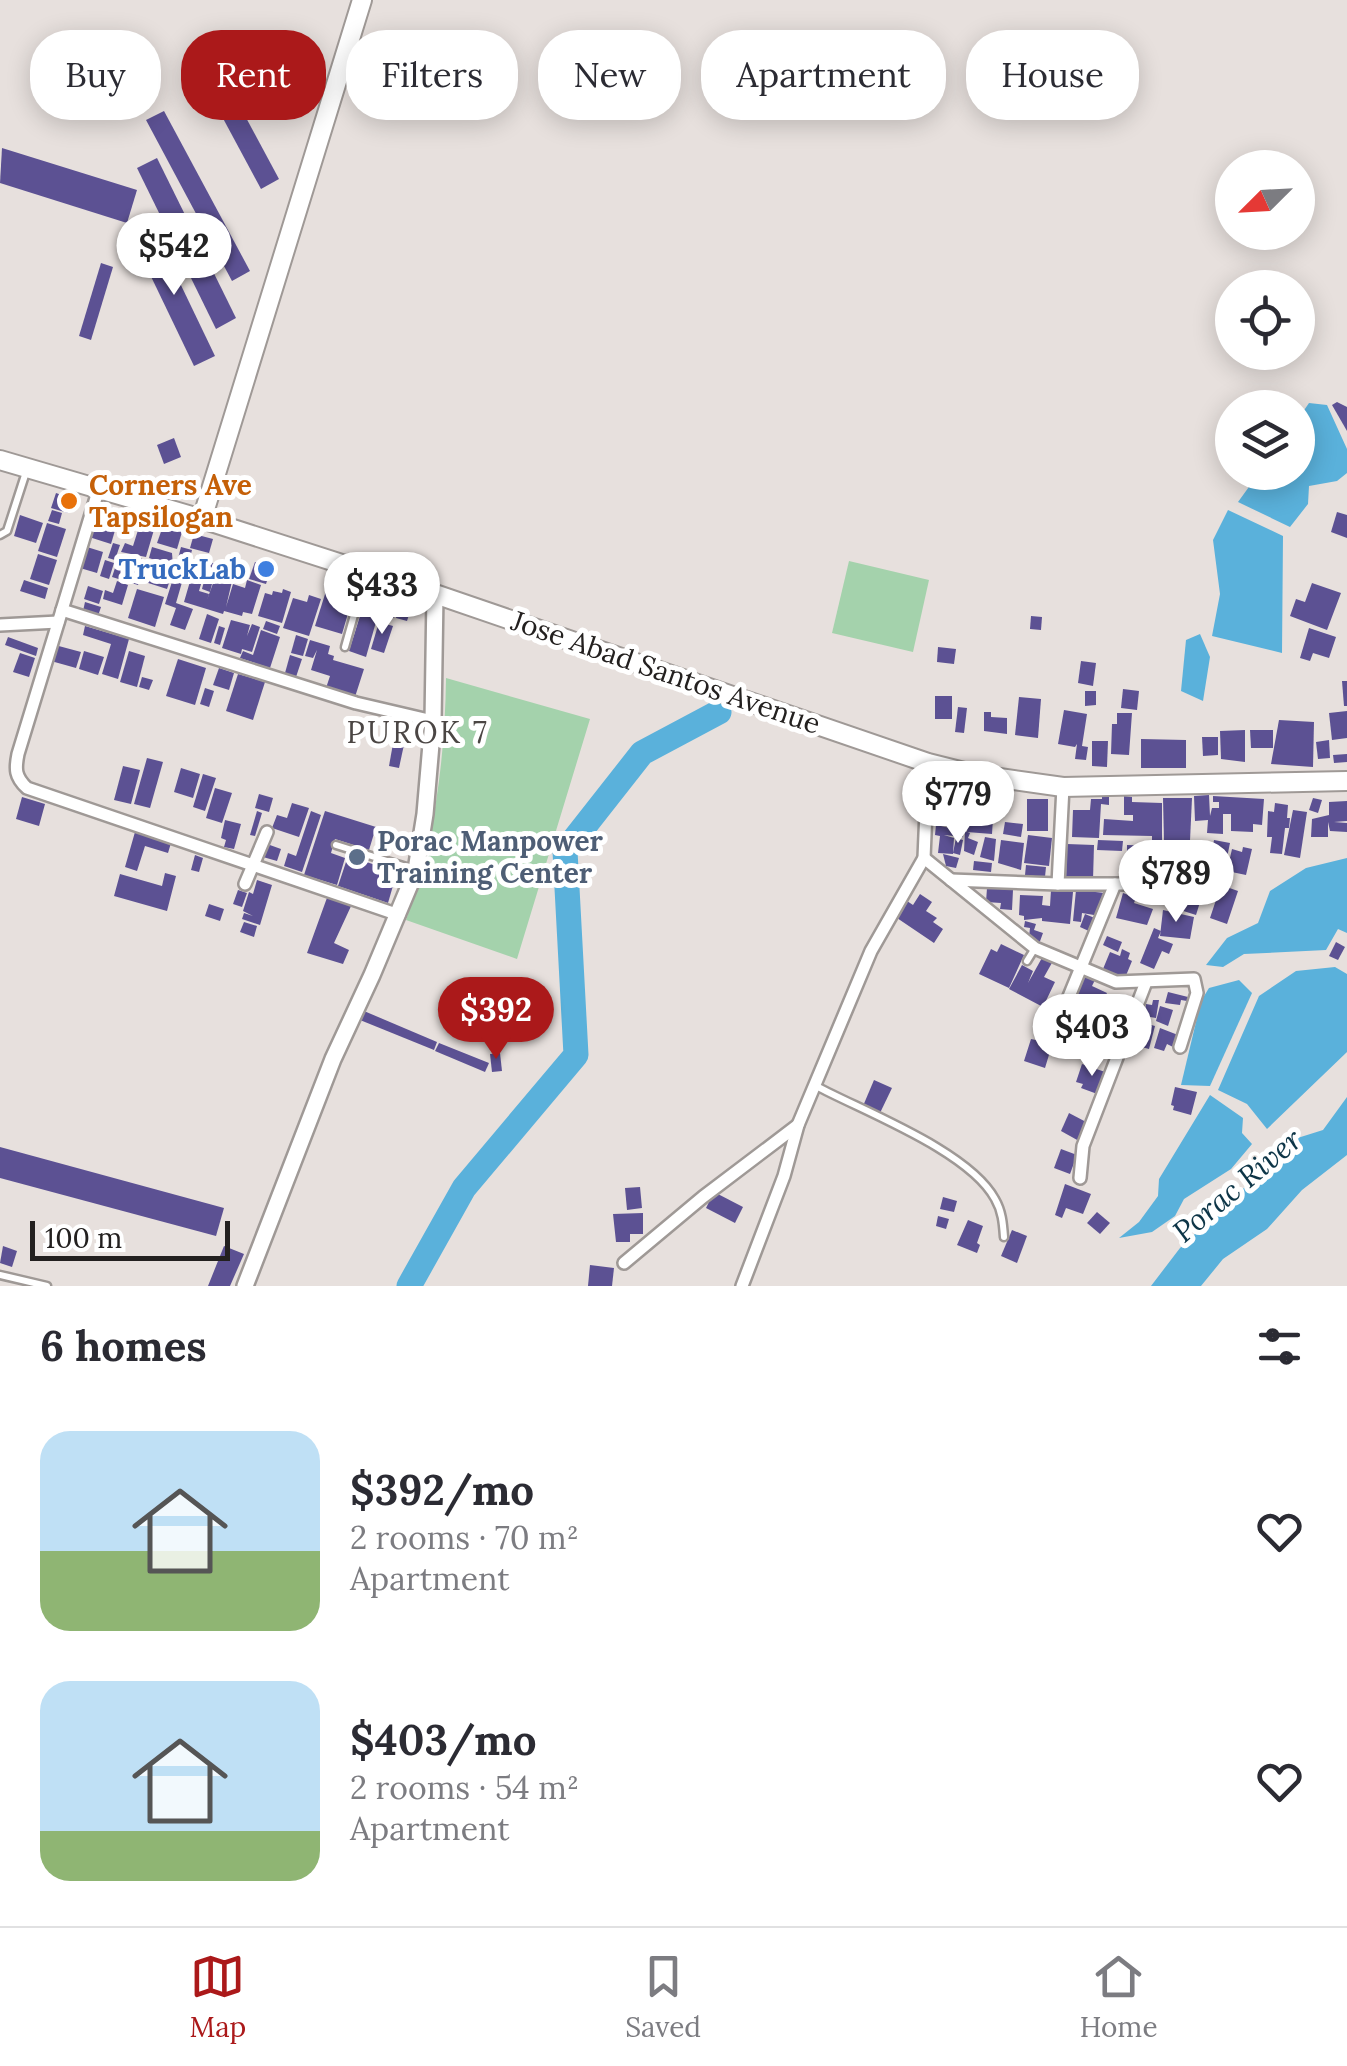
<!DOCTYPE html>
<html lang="en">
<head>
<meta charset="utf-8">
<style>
	body { margin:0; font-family:Lora,serif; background:#f7f7f7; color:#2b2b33; height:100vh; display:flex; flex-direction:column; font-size:38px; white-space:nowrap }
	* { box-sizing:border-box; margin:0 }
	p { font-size:32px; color:#7c7c81 }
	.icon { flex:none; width:55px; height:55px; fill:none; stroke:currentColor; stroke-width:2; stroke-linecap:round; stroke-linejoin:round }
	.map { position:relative; height:1286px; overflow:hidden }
	.sheet { display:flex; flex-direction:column; background:#fff; flex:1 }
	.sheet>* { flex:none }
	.hud { position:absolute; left:30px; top:30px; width:1288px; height:90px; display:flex; gap:20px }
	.needle { width:65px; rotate:246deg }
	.controls { position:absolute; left:1215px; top:150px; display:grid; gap:20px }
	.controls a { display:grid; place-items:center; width:100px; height:100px; border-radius:50%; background:#fff; box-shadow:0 5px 25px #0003; font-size:50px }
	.scale { position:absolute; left:30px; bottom:25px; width:200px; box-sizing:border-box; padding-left:10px; border:5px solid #23201f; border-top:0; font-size:28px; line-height:35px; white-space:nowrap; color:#23201f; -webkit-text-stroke:8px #fff; paint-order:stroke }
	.price { position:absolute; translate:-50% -85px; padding:0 22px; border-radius:35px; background:#fff; color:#222; font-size:32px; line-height:65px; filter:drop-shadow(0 2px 5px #0008) }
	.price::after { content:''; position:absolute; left:50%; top:60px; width:30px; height:22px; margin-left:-15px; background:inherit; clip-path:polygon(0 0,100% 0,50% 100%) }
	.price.selected { background:#ab191a; color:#fff }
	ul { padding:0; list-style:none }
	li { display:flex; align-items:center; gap:30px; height:250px; padding:0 40px }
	li span { display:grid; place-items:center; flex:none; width:280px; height:200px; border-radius:30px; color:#555 }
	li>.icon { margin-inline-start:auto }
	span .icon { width:120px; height:120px; fill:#fffc; stroke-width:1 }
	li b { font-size:42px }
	h2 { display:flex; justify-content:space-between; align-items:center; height:120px; padding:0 40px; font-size:42px }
	.pill { padding:0 35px; border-radius:40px; background:#fff; box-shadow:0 5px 25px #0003; font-size:35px; line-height:90px }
	.pill.selected { background:#ab191a; color:#fff }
	.dock { display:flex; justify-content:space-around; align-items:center; height:140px; border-top:2px solid #e1e1e2; background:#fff; font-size:28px; color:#7c7c81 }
	.dock a { display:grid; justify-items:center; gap:5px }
	.dock .selected { color:#ab191a }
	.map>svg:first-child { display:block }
</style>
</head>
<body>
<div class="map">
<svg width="1347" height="1286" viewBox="0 0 1347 1286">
	<rect width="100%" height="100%" fill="#e7e0dd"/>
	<g fill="#a4d2ac">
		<polygon points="849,561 929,580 913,652 832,633"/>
		<path d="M446 678 590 719 517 959 406 920C434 842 445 761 446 678Z"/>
	</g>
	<g fill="#5ab1db">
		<polygon points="1309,403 1327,405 1347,449 1347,473 1337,481 1309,486 1308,504 1290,527 1238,502 1259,473 1298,472 1298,419"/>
		<polygon points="1228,510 1283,536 1282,653 1212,636 1220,594 1213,540"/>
		<polygon points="1200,634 1210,657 1203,701 1181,691 1186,640"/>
		<polygon points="1347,858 1347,933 1338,929 1326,950 1244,954 1223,967 1206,965 1227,938 1258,923 1270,891 1306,868"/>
		<polygon points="1335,967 1347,974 1347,1052 1267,1129 1247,1104 1218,1090 1259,996 1296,971"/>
		<polygon points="1239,980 1252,993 1210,1086 1181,1085 1201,1001 1209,988"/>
		<polygon points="1210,1095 1243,1118 1242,1133 1252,1144 1231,1169 1184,1199 1175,1216 1152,1232 1119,1238 1139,1222 1158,1196 1159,1179"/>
		<polygon points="1347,1097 1347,1155 1302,1190 1267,1229 1223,1259 1201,1286 1151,1286 1180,1248 1263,1170 1288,1141 1323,1130"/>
	</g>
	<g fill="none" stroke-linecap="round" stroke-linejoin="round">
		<polyline stroke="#5ab1db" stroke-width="25" points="409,1286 464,1188 576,1055 565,851 642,753 719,712"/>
	</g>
	<g fill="#5c5193">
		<polygon points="222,73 279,179 261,189 204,83"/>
		<polygon points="164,111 250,271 232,281 146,120"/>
		<polygon points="2,148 137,190 127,223 0,183"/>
		<polygon points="157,158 236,318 216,329 137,168"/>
		<polygon points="154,229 215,356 194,366 133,239"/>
		<polygon points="101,263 113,267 91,340 79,336"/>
		<polygon points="1337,402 1347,407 1347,431 1332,405"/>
		<polygon points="174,438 181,457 164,464 157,445"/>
		<polygon points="56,493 73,499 68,513 51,508"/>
		<polygon points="99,503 121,510 111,544 89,537"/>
		<polygon points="52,510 62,513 59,524 48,521"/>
		<polygon points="126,510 141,515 136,530 121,525"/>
		<polygon points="144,511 158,516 146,557 121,552 125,543 133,546"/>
		<polygon points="1337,512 1347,515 1347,538 1331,532"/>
		<polygon points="20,515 43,523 36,543 14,536"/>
		<polygon points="47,523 66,529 57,557 38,551"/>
		<polygon points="163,526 182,532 177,549 157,543"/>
		<polygon points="194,534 213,539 209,553 190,548"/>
		<polygon points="113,543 120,545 115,560 108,558"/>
		<polygon points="87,547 103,552 97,573 80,568"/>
		<polygon points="152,547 172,553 173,566 149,558"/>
		<polygon points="181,547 192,550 187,569 176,566"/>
		<polygon points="38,554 57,560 49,585 30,579"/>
		<polygon points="198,554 209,557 199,591 209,594 207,600 217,572 233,577 226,607 233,584 245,588 247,580 261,585 252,614 243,612 242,616 224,611 223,614 184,602"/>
		<polygon points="132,556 146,560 143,567 130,562"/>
		<polygon points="105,560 114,563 109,579 100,576"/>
		<polygon points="149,560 174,568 167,589 142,581"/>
		<polygon points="221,561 235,565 232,575 219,571"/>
		<polygon points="117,562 143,570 138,585 112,577"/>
		<polygon points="209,562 217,564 210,592 202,589"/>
		<polygon points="255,562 271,568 266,584 249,579"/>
		<polygon points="176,569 185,572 176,603 193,609 185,630 170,625 176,608 165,604"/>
		<polygon points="24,580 48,588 45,599 20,591"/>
		<polygon points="117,581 128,585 122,605 103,599 105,590 113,593"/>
		<polygon points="1312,583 1341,593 1327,630 1290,616 1296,599 1305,602"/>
		<polygon points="88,586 103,591 99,604 84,599"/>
		<polygon points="137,589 164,597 155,627 128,618"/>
		<polygon points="283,589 291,592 282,623 258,616 265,593 272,595 273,591 282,593"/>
		<polygon points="326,591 352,600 342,634 315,626"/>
		<polygon points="309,595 321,599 309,636 283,628 293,598 307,602"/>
		<polygon points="391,595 413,602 407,621 396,618 399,606 389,603"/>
		<polygon points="366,597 382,601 366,657 349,651"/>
		<polygon points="85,602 101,607 98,616 83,611"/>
		<polygon points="387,604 397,607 394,618 384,615"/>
		<polygon points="207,614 219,619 211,643 199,639"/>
		<polygon points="1031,616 1042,617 1041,630 1030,629"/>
		<polygon points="231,620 250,625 247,636 252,624 260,627 252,652 242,649 241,654 222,648"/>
		<polygon points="266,621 280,626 277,634 263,629"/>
		<polygon points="379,622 393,626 384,653 371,649"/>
		<polygon points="85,626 129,639 118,679 102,674 111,644 83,635"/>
		<polygon points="219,626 225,628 220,645 214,643"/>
		<polygon points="1309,628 1336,637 1329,658 1313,653 1310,661 1300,658"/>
		<polygon points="261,630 280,637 270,668 240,658 243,651 253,655"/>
		<polygon points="296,635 308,639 303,656 291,653"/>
		<polygon points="8,637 38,648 36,656 5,645"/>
		<polygon points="310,640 330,646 328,654 334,656 333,660 364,669 354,700 325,691 330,676 311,670 317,650 313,658 305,656"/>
		<polygon points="55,645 81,652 76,668 51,661"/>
		<polygon points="938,647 956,649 954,664 937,662"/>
		<polygon points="84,651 104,657 98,675 79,669"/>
		<polygon points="129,651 145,656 137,687 120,682"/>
		<polygon points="20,653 35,658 29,677 13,672"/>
		<polygon points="290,655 302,659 296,677 285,673"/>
		<polygon points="178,659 206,668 195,705 166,696"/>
		<polygon points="1081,661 1096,663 1093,686 1078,683"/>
		<polygon points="219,668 234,673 229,690 213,685"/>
		<polygon points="238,674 265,682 253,720 226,711"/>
		<polygon points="142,677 153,680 149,690 139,687"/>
		<polygon points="1342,681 1347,681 1347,706 1344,706"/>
		<polygon points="205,688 214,691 209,707 200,704"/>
		<polygon points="1123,689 1139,691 1137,710 1121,708"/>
		<polygon points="1085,691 1096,691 1096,705 1085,706"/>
		<rect x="935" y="696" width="17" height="23"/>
		<polygon points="1019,697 1041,699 1038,738 1015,735"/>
		<polygon points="958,707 967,708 964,733 955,732"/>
		<polygon points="1064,710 1087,714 1082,746 1088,747 1086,760 1075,759 1077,744 1075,747 1058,744"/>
		<polygon points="1347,711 1347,738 1332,740 1329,713"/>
		<polygon points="984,712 991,712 991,717 1007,718 1007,734 984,731"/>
		<polygon points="1117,713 1132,713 1129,755 1111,754 1112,724 1117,724"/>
		<polygon points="1279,720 1314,722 1313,767 1271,764"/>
		<polygon points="1245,730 1245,762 1221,759 1220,731"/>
		<polygon points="1250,730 1273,730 1273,748 1251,748"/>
		<polygon points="1202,737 1218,737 1218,755 1203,756"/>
		<polygon points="394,738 405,740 399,768 389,766"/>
		<polygon points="1141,739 1186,740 1186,768 1141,768"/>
		<polygon points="1329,740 1330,758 1318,759 1316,742"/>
		<polygon points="1092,741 1108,741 1107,767 1092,766"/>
		<polygon points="1347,754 1347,762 1334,763 1333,755"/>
		<polygon points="147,758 163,762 150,808 134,804"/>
		<polygon points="123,766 140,770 131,804 114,800"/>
		<polygon points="181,768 200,774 193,798 174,792"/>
		<polygon points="203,774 216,778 205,811 193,807"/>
		<polygon points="933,779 943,780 943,798 950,798 951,791 964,792 963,837 944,835 954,838 953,854 938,853 940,836 935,835 936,825 950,828 951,819 937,821 938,815 944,814 935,814 935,803 943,802 933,801"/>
		<polygon points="980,784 995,789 994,800 978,799"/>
		<polygon points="215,788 232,793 222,823 206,818"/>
		<polygon points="259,794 273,798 269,812 255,808"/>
		<polygon points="1209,795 1210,816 1212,808 1219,808 1219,802 1213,802 1213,796 1264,799 1262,825 1253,824 1253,832 1231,831 1231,814 1223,814 1223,834 1207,833 1208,820 1195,821 1194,796"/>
		<polygon points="1102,796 1109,797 1109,805 1101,804 1099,838 1072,837 1073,810 1090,810 1091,799 1102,799"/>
		<polygon points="1124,796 1132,797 1132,802 1162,803 1162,841 1152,841 1152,836 1103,835 1104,819 1133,821 1133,815 1124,815"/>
		<polygon points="22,797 45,804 39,826 16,819"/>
		<polygon points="1163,798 1192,798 1190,841 1164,841"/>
		<polygon points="1313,798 1322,800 1318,813 1309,810"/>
		<rect x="1027" y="799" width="21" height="32"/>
		<polygon points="1347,801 1347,821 1334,822 1347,823 1347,832 1330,831 1328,822 1328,837 1311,837 1312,819 1329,815 1329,802"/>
		<polygon points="982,802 994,803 992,834 967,832 968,820 974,821 975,805 982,805"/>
		<polygon points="292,803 309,808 299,837 272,828 277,815 287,818"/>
		<polygon points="1275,803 1288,805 1287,818 1290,818 1289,828 1285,828 1282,854 1270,853 1272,837 1267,837 1268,811 1274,812"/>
		<polygon points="1293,810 1307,812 1300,858 1284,855"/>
		<polygon points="257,811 262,813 255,836 250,835"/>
		<polygon points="311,811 321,815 302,872 284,866 288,853 296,856"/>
		<polygon points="325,811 376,827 369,850 335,839 331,853 345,858 337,885 304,875"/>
		<polygon points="225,820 241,824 234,849 224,847 226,840 221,838"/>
		<polygon points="1005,822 1023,824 1021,837 1003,834"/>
		<polygon points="380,831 402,837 399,850 376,843"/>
		<polygon points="965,831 970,833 968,838 978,842 974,855 964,851"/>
		<polygon points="135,832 171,843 168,853 145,846 137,871 125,867"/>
		<polygon points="1028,835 1052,838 1049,866 1024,863"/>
		<polygon points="985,837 996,839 994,861 980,857"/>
		<polygon points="956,838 963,840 960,855 953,853"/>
		<polygon points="1001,840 1024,843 1021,870 998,863"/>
		<polygon points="1098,840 1123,841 1122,851 1097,850"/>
		<polygon points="1214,840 1230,843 1222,882 1206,878"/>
		<polygon points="267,844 281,849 277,861 263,857"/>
		<polygon points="1067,844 1094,845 1093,880 1066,879"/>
		<polygon points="1127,845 1155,846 1154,875 1137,875 1137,871 1127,870"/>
		<polygon points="1243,847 1252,849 1246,875 1227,871 1232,849 1242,852"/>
		<polygon points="943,854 959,858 956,868 946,866"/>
		<polygon points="195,855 203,858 199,872 191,870"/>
		<polygon points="348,856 397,872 388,903 338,886"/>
		<polygon points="1191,859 1208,863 1205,875 1188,871"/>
		<polygon points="974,861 992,863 991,872 973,870"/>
		<polygon points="1026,865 1046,867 1045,877 1025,875"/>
		<polygon points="165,873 176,876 167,911 114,896 120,874 162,886"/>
		<polygon points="1184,876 1206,883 1196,915 1174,908 1180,889 1174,887 1176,881 1182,883"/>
		<polygon points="257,880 272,885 260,925 242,919 244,913 253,916 243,911 249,892 253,894"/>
		<polygon points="1221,885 1238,891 1227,924 1210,918"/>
		<polygon points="987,888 1013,890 1012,910 1000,909 1001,903 986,902"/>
		<polygon points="238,890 247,893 242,907 233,904"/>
		<polygon points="1051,890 1073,892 1070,924 1042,921 1042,918 1024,920 1024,916 1019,915 1020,895 1043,896 1042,905 1050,906"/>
		<polygon points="1076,890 1105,893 1100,916 1082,913 1081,922 1073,921"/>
		<polygon points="1123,893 1136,898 1134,903 1153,909 1147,925 1116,918"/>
		<polygon points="920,894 932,902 926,911 937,918 933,922 943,929 934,943 897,918 907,901 913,905"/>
		<polygon points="328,895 352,904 334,943 349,950 343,964 307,953"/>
		<polygon points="209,904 224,909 220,921 205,916"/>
		<polygon points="1163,910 1194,917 1190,939 1160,936"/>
		<polygon points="1085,914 1097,919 1091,932 1080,927"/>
		<polygon points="1025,921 1036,924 1034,930 1043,933 1039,944 1029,937 1030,928 1024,927"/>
		<polygon points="244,922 257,926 254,937 240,932"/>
		<polygon points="1154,928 1161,931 1158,938 1173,944 1169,954 1162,951 1154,969 1140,963"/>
		<polygon points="1107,936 1122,942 1118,952 1103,945"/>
		<polygon points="1336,942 1345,947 1338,960 1329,956"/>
		<polygon points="1001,944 1024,955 1009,988 979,974 991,949 997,952"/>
		<polygon points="1122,949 1130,953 1128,959 1132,961 1125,978 1103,969 1110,952 1120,956"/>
		<polygon points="1043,956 1053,961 1044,977 1055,982 1043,1007 1009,989 1022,965 1033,971 1028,983"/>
		<polygon points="1085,974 1096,978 1092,986 1107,993 1103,1001 1115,1007 1120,997 1133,1002 1126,1019 1115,1015 1126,1020 1122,1029 1096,1016 1090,1029 1066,1018"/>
		<polygon points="1168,992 1188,997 1187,1001 1181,1000 1180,1005 1165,1003"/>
		<polygon points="1153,1000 1159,1000 1156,1018 1144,1016 1146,1004 1152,1005"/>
		<polygon points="1160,1006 1173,1010 1168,1026 1156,1021"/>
		<polygon points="364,1011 437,1042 434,1050 360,1020"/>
		<polygon points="1133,1020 1155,1026 1149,1049 1127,1043"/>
		<polygon points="1108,1026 1122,1034 1115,1047 1100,1041"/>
		<polygon points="1160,1028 1178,1035 1173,1047 1167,1044 1164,1051 1154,1048"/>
		<polygon points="498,1030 501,1048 490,1050 487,1033"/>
		<polygon points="1039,1030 1055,1035 1045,1068 1024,1061 1031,1039 1036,1040"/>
		<polygon points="439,1043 489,1063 485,1072 435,1051"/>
		<polygon points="500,1053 502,1071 492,1072 490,1054"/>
		<polygon points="1082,1064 1108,1073 1100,1095 1081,1088 1083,1084 1076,1082"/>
		<polygon points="874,1080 892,1088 880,1113 863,1106"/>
		<polygon points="1175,1087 1197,1092 1191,1115 1173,1110 1174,1106 1171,1105"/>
		<polygon points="1069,1113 1088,1123 1079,1141 1061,1131"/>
		<polygon points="0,1147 224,1208 216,1236 0,1178"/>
		<polygon points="1061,1149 1077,1155 1070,1174 1054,1168"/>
		<polygon points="1065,1184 1091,1194 1083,1214 1066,1208 1062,1218 1055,1215"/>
		<polygon points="640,1187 642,1208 627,1210 625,1188"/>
		<polygon points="714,1192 743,1207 735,1223 706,1208"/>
		<polygon points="943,1197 957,1201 954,1212 940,1209"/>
		<polygon points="1097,1212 1110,1223 1100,1234 1087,1223"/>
		<polygon points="643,1213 643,1234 630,1234 630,1242 616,1242 613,1214"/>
		<polygon points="938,1216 949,1219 946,1229 936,1226"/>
		<polygon points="968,1220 983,1226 977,1243 980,1245 977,1253 957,1245"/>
		<polygon points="1012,1230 1027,1236 1017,1263 1001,1256"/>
		<polygon points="3,1246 17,1251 12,1267 0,1263"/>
		<polygon points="224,1246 244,1254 230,1286 208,1286"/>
		<polygon points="590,1265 614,1268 612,1286 588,1286"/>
	</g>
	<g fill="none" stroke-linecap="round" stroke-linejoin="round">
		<defs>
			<g id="service">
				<polyline points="0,535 7,531 27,469"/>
				<polyline points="345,647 365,576"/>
				<polyline points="336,845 416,870"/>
				<polyline points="1027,961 1035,948"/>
				<path d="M816 1086C865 1112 969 1151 995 1199 1002 1211 1003 1223 1004 1237"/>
				<polyline points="0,1275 47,1286"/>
			</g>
			<g id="minor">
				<polyline points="99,488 62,610 356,703 433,721"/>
				<path d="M62 610 18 754C15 769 15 777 27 788L399 915"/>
				<polyline points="0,625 58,622"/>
				<polyline points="924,858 1035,948 1116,982 1194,979 1197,993 1180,1047"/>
				<polyline points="951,880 1058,884 1172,884"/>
				<polyline points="245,884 267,832"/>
				<polyline points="1058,884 1063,787"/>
				<polyline points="1061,1016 1115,884"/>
				<polyline points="1080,1178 1083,1146 1146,982"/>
				<polyline points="624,1263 703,1197 798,1125"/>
				<polyline points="742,1286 784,1176 798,1125 871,951 924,858 928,763"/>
			</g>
			<polyline id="tertiary" points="245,1286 333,1059 372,975 416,870 425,814 433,721 435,594"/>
			<polyline id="secondary" points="202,519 435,594 928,763 972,774 1063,787 1347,781"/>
			<polyline id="primary" points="0,460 202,519 362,0"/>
		</defs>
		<use href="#service" stroke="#9f9996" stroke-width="11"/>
		<use href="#minor" stroke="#9f9996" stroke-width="16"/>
		<use href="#tertiary" stroke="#9f9996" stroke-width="20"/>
		<use href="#secondary" stroke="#9f9996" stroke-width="22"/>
		<use href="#primary" stroke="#9f9996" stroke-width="22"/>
		<use href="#service" stroke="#fff" stroke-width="6"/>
		<use href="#minor" stroke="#fff" stroke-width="11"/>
		<use href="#tertiary" stroke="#fff" stroke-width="15"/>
		<use href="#secondary" stroke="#fff" stroke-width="18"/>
		<use href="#primary" stroke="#fff" stroke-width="18"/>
	</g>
	<circle fill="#e8710a" stroke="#fff" stroke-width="4" cx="69" cy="501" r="10"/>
	<circle fill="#3f7fe0" stroke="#fff" stroke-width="4" cx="266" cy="569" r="10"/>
	<circle fill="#5c6f8a" stroke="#fff" stroke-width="4" cx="357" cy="857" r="10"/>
	<g text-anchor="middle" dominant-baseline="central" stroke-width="10" stroke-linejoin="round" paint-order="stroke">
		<g font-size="28" font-weight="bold" fill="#c56008" stroke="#fff" text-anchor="start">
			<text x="89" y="485">Corners Ave<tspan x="89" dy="32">Tapsilogan</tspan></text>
		</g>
		<g font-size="28" font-weight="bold" fill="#366cbe" stroke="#fff" text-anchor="end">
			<text x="246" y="569">TruckLab</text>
		</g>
		<g font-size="28" fill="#23201f" stroke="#fff">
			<text transform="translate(666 672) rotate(19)">Jose Abad Santos Avenue</text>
		</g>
		<g font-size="28" font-weight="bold" fill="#4e5e75" stroke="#fff" text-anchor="start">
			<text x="377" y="841">Porac Manpower<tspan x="377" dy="32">Training Center</tspan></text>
		</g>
		<g font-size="30" letter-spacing="2.5" fill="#4b4644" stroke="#fff">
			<text x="418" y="732">PUROK 7</text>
		</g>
		<g font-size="30" font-style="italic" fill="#0d3547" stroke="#fff">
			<text transform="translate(1237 1185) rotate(-40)">Porac River</text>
		</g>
	</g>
</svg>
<div class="controls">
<a><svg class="needle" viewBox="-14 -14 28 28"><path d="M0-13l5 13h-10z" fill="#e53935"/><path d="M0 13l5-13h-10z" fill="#7c7c81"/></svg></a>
<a><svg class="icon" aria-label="locate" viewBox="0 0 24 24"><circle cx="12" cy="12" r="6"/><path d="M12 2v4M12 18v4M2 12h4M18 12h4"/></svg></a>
<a><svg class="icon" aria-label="layers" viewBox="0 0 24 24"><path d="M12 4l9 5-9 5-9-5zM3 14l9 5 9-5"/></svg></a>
</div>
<div class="scale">100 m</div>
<b class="price" style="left:174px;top:298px">$542</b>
<b class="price" style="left:382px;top:637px">$433</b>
<b class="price" style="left:958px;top:846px">$779</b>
<b class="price" style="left:1176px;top:925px">$789</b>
<b class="price selected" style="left:496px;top:1062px">$392</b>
<b class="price" style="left:1092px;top:1079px">$403</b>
<div class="hud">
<a class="pill">Buy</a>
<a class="pill selected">Rent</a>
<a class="pill">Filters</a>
<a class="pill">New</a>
<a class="pill">Apartment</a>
<a class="pill">House</a>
</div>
</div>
<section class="sheet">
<h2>6 homes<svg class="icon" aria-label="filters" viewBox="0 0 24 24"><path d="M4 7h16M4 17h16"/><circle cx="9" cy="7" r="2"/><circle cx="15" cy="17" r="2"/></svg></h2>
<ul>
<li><span style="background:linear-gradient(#bfe0f5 60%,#8fb573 0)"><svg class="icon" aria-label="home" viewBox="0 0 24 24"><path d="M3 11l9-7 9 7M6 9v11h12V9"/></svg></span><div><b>$392/mo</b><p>2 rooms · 70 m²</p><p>Apartment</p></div><svg class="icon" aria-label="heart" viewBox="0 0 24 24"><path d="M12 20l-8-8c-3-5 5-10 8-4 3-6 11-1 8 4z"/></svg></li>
<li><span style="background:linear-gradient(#bfe0f5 75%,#8fb573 0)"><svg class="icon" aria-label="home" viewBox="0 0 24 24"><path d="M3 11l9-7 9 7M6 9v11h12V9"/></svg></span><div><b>$403/mo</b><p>2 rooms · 54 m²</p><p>Apartment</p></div><svg class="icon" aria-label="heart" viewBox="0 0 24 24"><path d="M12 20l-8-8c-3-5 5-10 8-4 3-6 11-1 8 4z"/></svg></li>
</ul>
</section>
<nav class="dock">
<a class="selected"><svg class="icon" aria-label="map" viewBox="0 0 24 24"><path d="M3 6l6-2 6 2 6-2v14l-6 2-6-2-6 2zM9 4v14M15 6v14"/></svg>Map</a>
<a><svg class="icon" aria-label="saved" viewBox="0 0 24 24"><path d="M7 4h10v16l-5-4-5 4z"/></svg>Saved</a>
<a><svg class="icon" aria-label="home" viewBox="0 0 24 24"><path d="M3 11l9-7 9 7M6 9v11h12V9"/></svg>Home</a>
</nav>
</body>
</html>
